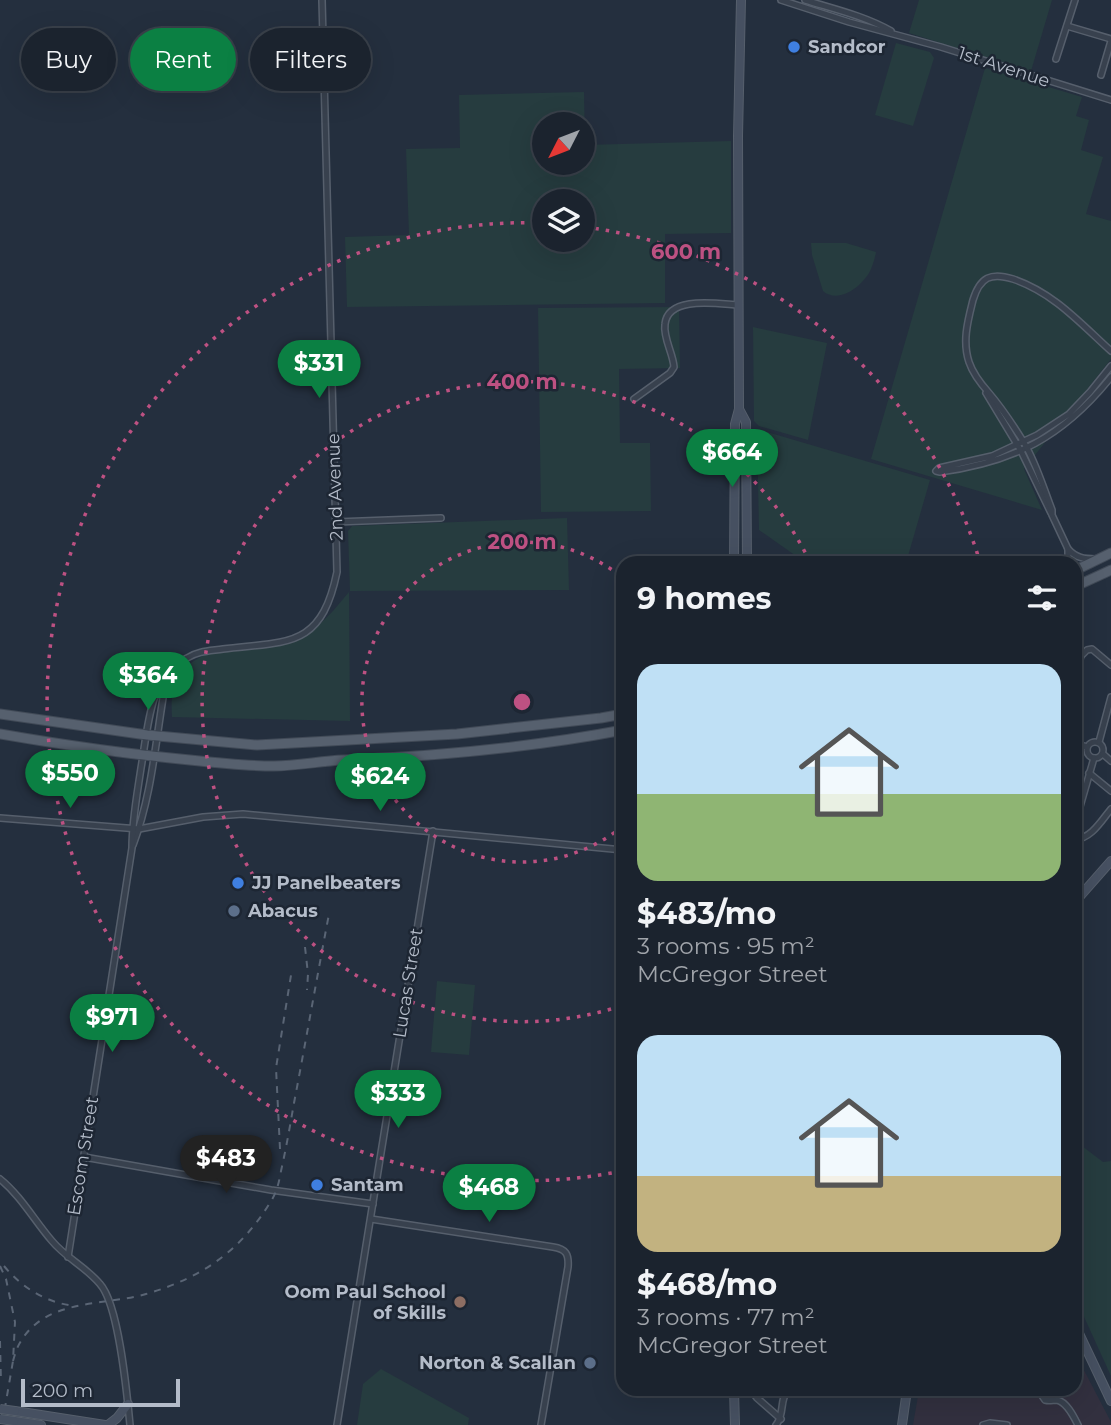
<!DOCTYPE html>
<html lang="en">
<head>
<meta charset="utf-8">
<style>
	body { margin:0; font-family:Montserrat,sans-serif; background:#242b36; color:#f1f3f6; height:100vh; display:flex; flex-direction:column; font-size:26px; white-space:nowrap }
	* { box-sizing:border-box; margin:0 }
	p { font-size:23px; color:#a0a4aa }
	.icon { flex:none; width:38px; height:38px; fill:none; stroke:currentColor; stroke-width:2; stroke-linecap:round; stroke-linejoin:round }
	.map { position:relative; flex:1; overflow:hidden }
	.side { position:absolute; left:616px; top:556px; width:466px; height:840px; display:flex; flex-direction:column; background:#1b232e; border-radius:21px; box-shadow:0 7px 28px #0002,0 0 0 2px #39404a }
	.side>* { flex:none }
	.banner { position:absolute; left:21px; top:28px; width:490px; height:63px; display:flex; gap:14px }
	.needle { width:46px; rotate:228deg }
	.controls { position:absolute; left:532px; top:112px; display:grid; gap:14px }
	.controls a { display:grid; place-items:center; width:63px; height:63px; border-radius:50%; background:#1b232e; box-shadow:0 7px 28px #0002,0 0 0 2px #39404a; font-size:35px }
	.scale { position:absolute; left:21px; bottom:18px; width:159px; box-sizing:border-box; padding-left:7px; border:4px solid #b4bcc9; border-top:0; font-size:19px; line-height:24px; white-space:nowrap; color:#b4bcc9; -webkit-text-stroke:5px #1d2633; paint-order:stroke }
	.price { position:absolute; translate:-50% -60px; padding:0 16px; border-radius:24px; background:#0b8043; color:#fff; font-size:23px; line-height:46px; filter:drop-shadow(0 2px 4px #0008) }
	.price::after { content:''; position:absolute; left:50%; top:42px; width:21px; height:16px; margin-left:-10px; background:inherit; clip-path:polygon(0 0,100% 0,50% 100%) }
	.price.active { background:#222; color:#fff }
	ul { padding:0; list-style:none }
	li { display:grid; align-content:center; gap:14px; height:371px; padding:0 21px }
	li span { display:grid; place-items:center; height:217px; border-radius:21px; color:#555 }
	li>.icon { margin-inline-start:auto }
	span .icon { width:126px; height:126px; fill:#fffc; stroke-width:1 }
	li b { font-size:30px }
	h2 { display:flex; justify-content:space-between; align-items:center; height:84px; padding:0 21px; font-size:30px }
	.tag { padding:0 24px; border-radius:32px; background:#1b232e; box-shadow:0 7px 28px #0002,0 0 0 2px #39404a; font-size:24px; line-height:63px }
	.tag.active { background:#0b8043; color:#fff }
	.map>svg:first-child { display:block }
</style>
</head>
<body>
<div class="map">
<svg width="1111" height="1425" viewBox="0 0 1111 1425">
	<rect width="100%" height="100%" fill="#242f3e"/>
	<polygon fill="#32303f" points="1075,1353 1111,1422 1111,1425 913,1425 919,1390 1074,1390"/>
	<g fill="#263c3f" fill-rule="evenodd">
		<polygon points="919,0 1052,0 1031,71 909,33"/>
		<polygon points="896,43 930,52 934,58 913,126 875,115"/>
		<polygon points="985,68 1082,97 1076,116 1089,120 1081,150 1103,157 1086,214 1111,221 1111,359 1024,469 1042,510 871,459"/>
		<path d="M584 92 585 145 731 141V233L665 234V303L347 307 345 237 409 235 406 149 460 148 459 95ZM544 124H583V163H544ZM544 201H583V240H544Z"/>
		<path d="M811 243H846L876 252C875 258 873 264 871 269 864 285 839 305 823 291L812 255Z"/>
		<polygon points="679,307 680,368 619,369 620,443 650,443 651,511 541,512 538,308"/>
		<polygon points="753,327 827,343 808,440 759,426 754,421"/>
		<polygon points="757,429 930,480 906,563 806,563 759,530"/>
		<polygon points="567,518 569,590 350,591 348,531 352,526"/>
		<path d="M349 592 350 721 172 717C170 685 176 668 207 654L303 636 318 626 333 611Z"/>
		<polygon points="437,981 475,985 469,1055 431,1052"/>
		<polygon points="1074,1140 1103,1162 1111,1161 1111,1376 1075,1297"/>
		<polygon points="381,1369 469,1418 468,1425 357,1425 363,1384"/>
	</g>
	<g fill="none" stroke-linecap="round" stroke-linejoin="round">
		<defs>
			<g id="street">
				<polyline points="781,0 849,22 941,47 1111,100"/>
				<path d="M805 0C834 9 865 16 891 31"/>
				<polyline points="1067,26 1111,39"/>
				<polyline points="1056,59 1075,0"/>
				<polyline points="1101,75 1111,41"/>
				<path d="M1111 366 1090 392 1069 414 1037 435 992 456 939 468 936 471 940 472C1014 462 1063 437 1111 377"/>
				<polyline points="986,393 1021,451 1051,513"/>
				<path d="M634 399 670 373 674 367C673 353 663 338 665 324 668 295 719 304 738 305"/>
				<polyline points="336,522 441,518"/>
				<path d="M1068 549C1076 558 1084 559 1096 559"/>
				<path d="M1068 564V549L1052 515V510C1043 487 1036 462 1023 441 1013 425 1001 407 989 393 981 384 973 374 969 362 962 341 968 320 973 300 980 277 991 272 1013 279 1054 293 1080 323 1111 351"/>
				<polyline points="1074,680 1081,656 1087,650 1092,649 1111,665"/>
				<circle cx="1095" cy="750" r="8"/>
				<polyline points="1099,742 1111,697"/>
				<polyline points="1074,743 1087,747"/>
				<polyline points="1103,754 1111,761"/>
				<polyline points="1089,773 1111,791"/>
				<polyline points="1077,817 1094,758"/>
				<polyline points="0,818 139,829 203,817 243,814 623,850"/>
				<path d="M1074 840C1092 838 1101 821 1111 809"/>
				<path d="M133 845C151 798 155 747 163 698L162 688"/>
				<polyline points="84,1157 271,1190 373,1204"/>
				<path d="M0 1179C21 1196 34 1220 52 1241 66 1258 86 1267 100 1284 119 1305 127 1394 130 1425"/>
				<path d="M371 1219 553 1247C566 1249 569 1254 568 1267L541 1425"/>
				<path d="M68 1257 132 848C132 821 137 795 141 768 145 745 147 721 154 699 156 694 160 691 163 686 169 674 174 665 187 658 198 651 210 651 223 649 288 641 321 649 337 572L322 0"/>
				<polyline points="751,1390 757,1398 781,1419"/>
				<path d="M1038 1390 1045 1400C1049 1401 1053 1400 1057 1400 1067 1402 1074 1417 1078 1425"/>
				<polyline points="337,1425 433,831"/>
				<path d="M776 1425C785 1414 779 1400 788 1390"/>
				<polyline points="983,1425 990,1423 1007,1425"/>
			</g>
			<g id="secondary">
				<polyline points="739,409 746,422 747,564"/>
				<polyline points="734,564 735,424 739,409 738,136 741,0"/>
				<polyline points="1074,903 1111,861"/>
				<polyline points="1074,1323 1111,1401"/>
				<polyline points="734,1390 735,1425"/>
				<polyline points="15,1411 105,1425"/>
				<polyline points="14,1421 41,1425"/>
				<polyline points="108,1425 117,1418 128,1404"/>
				<polyline points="902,1425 907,1390"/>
			</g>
			<g id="primary">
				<polyline points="1074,571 1111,553"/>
				<polyline points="1074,587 1111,570"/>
				<polyline points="0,714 147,735 257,745 457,734 601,718 623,714"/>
				<path d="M0 734C63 745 126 754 190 760 218 763 246 766 274 766 297 766 320 761 343 760 439 756 529 748 623 730"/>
			</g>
		</defs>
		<use href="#street" stroke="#565f6c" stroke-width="8"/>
		<use href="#secondary" stroke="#565f6c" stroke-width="10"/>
		<use href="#primary" stroke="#414a57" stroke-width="11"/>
		<use href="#street" stroke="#38414e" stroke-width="5"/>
		<use href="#secondary" stroke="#465061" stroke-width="8"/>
		<use href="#primary" stroke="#56606e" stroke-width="9"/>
		<g stroke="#5a6575" stroke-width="2" stroke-dasharray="7 7" stroke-linecap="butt">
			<polyline points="305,947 308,974 307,990"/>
			<polyline points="280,1149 276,1068 292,969"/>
			<polyline points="0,1266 6,1279 15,1322 13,1361 2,1425"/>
			<path d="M4 1266C22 1288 47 1303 75 1306"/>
			<polyline points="0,1341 1,1383"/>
			<path d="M13 1361C15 1354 17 1347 21 1341 47 1298 105 1306 146 1294 201 1278 241 1251 271 1201 277 1192 279 1182 281 1171 286 1149 290 1126 294 1103 306 1040 317 977 329 914"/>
		</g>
		<defs>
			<g id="secondary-bridge">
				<polyline points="0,1409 15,1411"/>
				<polyline points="0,1419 14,1421"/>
			</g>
		</defs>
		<use href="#secondary-bridge" stroke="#565f6c" stroke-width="10" stroke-linecap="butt"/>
		<use href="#secondary-bridge" stroke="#465061" stroke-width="8"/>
	</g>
	<g fill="none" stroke="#bd5182" stroke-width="3.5" stroke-dasharray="3.5 7">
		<path d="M623 826A160 160 0 1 1 623 578"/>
		<path d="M621 1006A320 320 0 1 1 810 562"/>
		<path d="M622 1171A479 479 0 1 1 543 223M585 227A479 479 0 0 1 980 562"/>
	</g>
	<g fill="#3f7fe0" stroke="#1d2633" stroke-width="2.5">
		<circle cx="794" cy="47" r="7"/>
		<circle cx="238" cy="883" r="7"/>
		<circle cx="317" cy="1185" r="7"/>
	</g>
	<g fill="#5c6f8a" stroke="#1d2633" stroke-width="2.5">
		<circle cx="234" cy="911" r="7"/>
		<circle cx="590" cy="1363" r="7"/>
	</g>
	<circle fill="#8d6e63" stroke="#1d2633" stroke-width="2.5" cx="460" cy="1302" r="7"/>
	<g text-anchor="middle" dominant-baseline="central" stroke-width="5" stroke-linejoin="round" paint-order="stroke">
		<g font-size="18" font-weight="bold" fill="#b4bcc9" stroke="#1d2633" text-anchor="start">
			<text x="808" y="47">Sandcor</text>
			<text x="252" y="883">JJ Panelbeaters</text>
			<text x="248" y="911">Abacus</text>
			<text x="331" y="1185">Santam</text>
			<text x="446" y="1292" text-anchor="end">Oom Paul School<tspan x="446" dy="21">of Skills</tspan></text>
			<text x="576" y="1363" text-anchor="end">Norton &amp; Scallan</text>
		</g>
		<g font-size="18" fill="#b4bcc9" stroke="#1d2633">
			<text transform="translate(1004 67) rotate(18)">1st Avenue</text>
			<text transform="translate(335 487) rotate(-92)">2nd Avenue</text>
			<text transform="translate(408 983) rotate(-81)">Lucas Street</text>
			<text transform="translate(83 1156) rotate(-81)">Escom Street</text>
		</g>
	</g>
	<circle cx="522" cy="702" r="10" fill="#bd5182" stroke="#1d2633" stroke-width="3.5"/>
	<g font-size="21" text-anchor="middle" font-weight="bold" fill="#bd5182" stroke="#1d2633" stroke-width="5" stroke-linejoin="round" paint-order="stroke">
		<text x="686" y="259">600 m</text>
		<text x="522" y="389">400 m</text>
		<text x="522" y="549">200 m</text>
	</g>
</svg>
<div class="controls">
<a><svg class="needle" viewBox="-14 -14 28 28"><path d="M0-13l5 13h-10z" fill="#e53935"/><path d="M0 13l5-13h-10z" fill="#a0a4aa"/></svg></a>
<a><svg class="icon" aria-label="layers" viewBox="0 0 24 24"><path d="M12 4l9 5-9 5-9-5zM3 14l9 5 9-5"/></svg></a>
</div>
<div class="scale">200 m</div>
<b class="price" style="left:319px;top:400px">$331</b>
<b class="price" style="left:732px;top:489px">$664</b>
<b class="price" style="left:148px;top:712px">$364</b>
<b class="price" style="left:70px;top:810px">$550</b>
<b class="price" style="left:380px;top:813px">$624</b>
<b class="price" style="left:112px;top:1054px">$971</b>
<b class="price" style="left:398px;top:1130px">$333</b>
<b class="price active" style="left:226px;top:1195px">$483</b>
<b class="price" style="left:489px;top:1224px">$468</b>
<div class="banner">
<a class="tag">Buy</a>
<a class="tag active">Rent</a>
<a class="tag">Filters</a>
</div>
<section class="side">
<h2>9 homes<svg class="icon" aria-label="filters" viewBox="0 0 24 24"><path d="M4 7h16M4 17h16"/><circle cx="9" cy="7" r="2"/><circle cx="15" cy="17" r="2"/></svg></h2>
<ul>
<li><span style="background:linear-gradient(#bfe0f5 60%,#8fb573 0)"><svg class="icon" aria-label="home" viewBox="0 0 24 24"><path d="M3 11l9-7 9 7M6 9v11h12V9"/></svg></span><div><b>$483/mo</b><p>3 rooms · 95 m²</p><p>McGregor Street</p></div></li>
<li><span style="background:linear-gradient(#bfe0f5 65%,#c2b280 0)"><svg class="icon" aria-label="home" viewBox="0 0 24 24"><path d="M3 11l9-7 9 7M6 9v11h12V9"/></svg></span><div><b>$468/mo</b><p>3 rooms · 77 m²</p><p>McGregor Street</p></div></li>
</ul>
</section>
</div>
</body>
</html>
